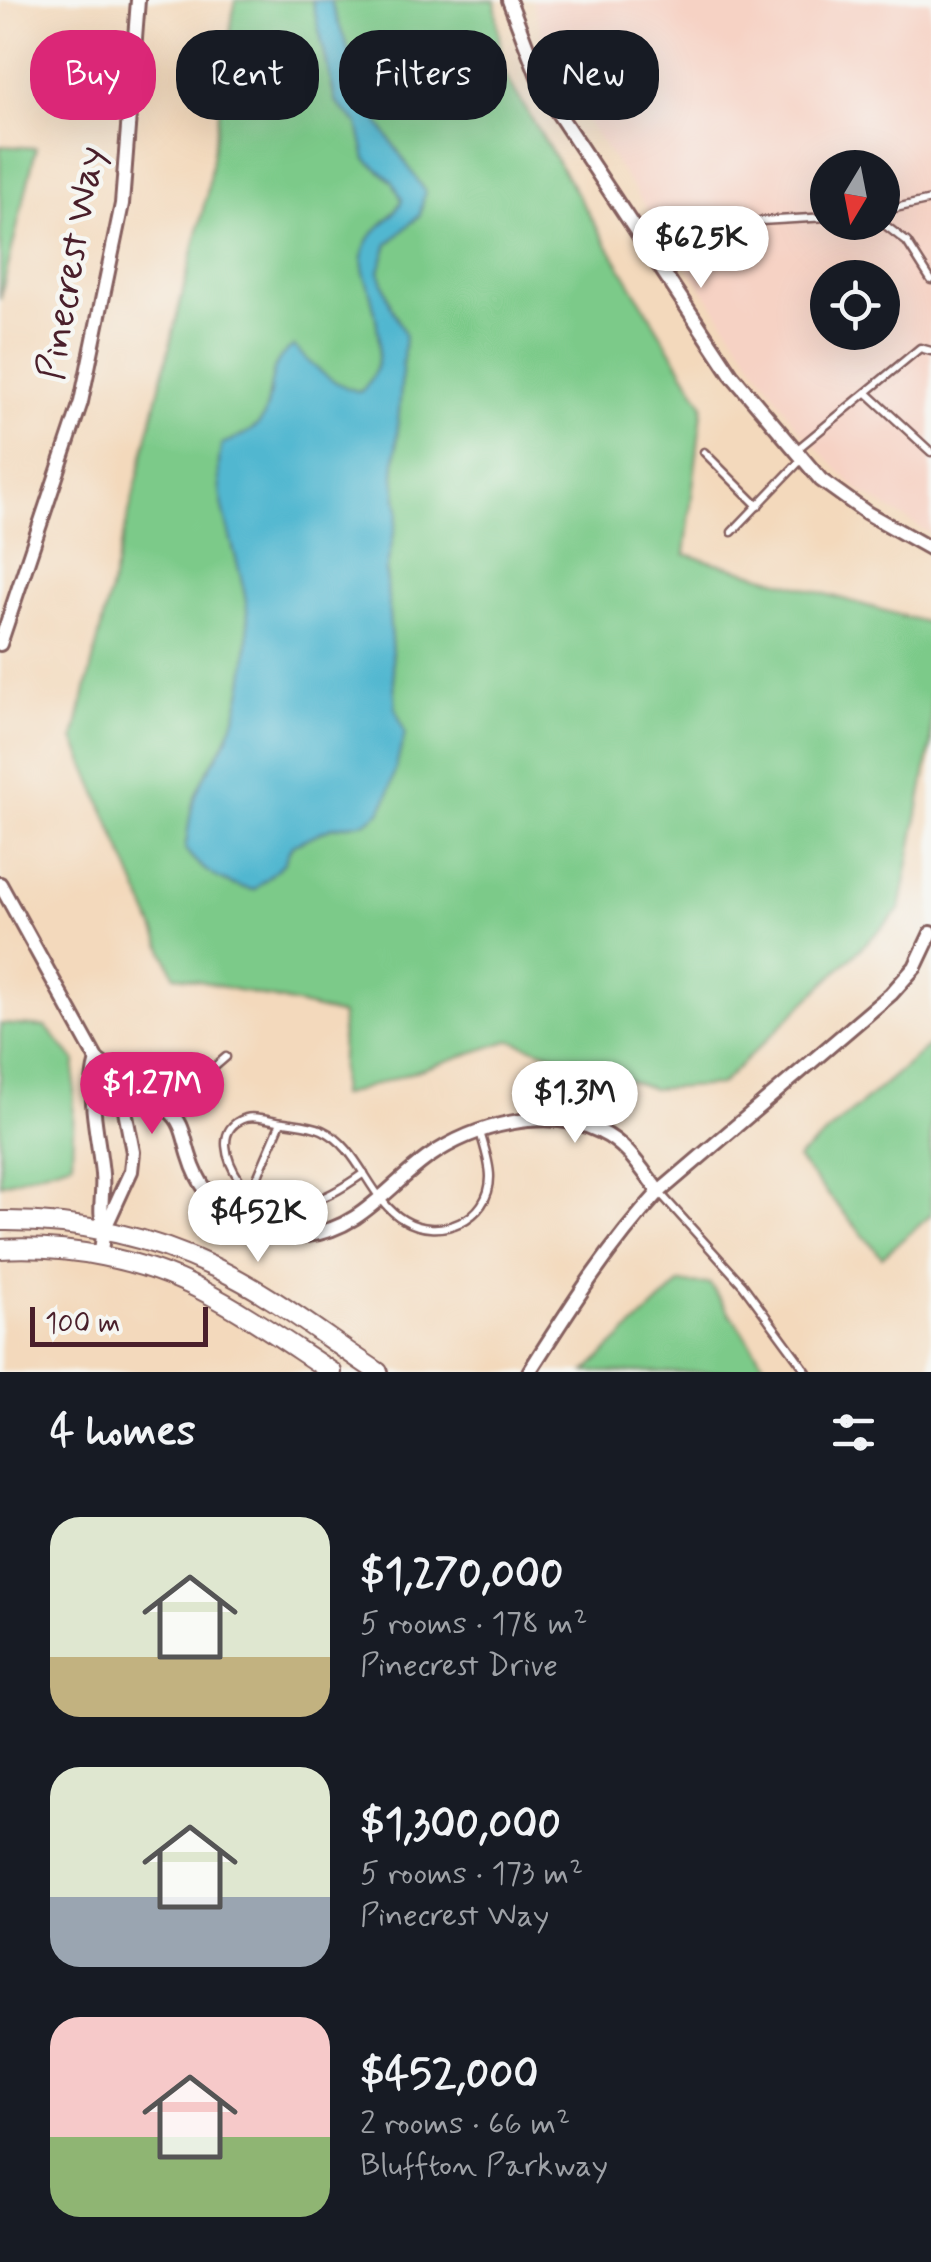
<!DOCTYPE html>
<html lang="en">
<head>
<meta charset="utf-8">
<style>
	body { margin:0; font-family:Mynerve,sans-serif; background:#20242c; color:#f1f3f6; height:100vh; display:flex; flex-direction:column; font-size:38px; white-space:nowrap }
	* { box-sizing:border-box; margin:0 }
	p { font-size:32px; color:#9ea1a6 }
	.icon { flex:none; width:55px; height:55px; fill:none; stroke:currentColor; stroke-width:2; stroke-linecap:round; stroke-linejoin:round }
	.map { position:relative; height:1372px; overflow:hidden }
	.details { display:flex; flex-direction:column; background:#171b24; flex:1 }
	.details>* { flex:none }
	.top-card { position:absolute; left:30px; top:30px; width:872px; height:90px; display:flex; gap:20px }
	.needle { width:65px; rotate:190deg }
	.controls { position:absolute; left:810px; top:150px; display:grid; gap:20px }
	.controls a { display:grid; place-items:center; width:90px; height:90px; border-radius:50%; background:#171b24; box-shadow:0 10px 40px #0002; font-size:50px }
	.scale { position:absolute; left:30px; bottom:25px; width:178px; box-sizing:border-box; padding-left:10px; border:5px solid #4a1f2b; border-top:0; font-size:28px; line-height:35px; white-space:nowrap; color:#4a1f2b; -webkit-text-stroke:8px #f6f6f2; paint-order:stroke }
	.price { position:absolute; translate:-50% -85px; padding:0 22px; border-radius:35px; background:#fff; color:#222; font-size:32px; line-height:65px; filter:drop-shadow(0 2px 5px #0008) }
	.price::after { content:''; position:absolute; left:50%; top:60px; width:30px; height:22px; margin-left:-15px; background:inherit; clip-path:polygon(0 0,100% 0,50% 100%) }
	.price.on { background:#db2777; color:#fff }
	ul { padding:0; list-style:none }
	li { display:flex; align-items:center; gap:30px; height:250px; padding:0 50px }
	li span { display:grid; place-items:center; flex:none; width:280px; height:200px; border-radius:30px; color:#555 }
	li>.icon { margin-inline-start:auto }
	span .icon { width:120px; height:120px; fill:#fffc; stroke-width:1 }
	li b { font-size:42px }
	h2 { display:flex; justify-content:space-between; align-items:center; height:120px; padding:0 50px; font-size:42px }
	.pill { padding:0 35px; border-radius:40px; background:#171b24; box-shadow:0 10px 40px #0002; font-size:35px; line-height:90px }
	.pill.on { background:#db2777; color:#fff }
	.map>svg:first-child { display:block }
</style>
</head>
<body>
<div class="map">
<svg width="931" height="1372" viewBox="0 0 931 1372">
	<rect width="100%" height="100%" fill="#f6f6f2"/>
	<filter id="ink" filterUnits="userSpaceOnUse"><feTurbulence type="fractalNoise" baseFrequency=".01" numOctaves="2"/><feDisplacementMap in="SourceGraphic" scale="20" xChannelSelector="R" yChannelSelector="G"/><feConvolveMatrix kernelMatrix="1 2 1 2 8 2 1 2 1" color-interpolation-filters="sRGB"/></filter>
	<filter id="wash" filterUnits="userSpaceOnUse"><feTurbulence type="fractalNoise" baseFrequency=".0048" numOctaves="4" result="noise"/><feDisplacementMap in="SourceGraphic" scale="40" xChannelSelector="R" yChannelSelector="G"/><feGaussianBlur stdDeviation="2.25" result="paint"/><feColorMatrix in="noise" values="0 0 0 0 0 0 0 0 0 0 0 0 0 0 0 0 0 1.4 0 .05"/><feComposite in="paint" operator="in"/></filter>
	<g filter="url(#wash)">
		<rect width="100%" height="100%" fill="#f3d9bc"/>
		<path fill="#f6d2c4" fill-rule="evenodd" d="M532 0H931V534L856 489 798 428 590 126 546 48ZM828 168H882V222H828ZM828 278H882V332H828Z"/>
		<g fill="#7cca89" stroke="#63745a" stroke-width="2.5">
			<polygon points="235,0 495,0 503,71 703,404 685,554 931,624 931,743 900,910 720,1085 653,1089 511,1040 340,1096 342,1015 174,975 74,739 207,193"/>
			<polygon points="0,146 36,148 0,300"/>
			<polygon points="0,1024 46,1027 75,1061 72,1162 0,1184"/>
			<polygon points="931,1044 931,1215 882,1257 797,1159"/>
			<polygon points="680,1283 710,1284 770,1372 585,1372"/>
		</g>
		<path fill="#51b7d0" stroke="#4e6b7e" stroke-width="2.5" d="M312 0H330L372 113 425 191 420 215 388 244 379 271 392 309 405 334 394 477 399 510 386 571 396 709 405 733 388 796 380 812 366 822 330 828 292 845 283 864 254 890C226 885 201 872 185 849 188 834 189 818 193 803 200 778 217 759 228 736 241 707 246 670 248 639 253 576 206 502 222 444 236 438 255 432 263 418 275 393 264 362 294 346 312 367 333 385 360 392 388 368 379 328 371 296 368 282 361 271 363 257 366 228 392 223 402 200L393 182 366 159 358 124 336 103Z"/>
	</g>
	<g filter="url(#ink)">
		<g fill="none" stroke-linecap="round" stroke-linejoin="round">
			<defs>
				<g id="service">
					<polyline points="882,211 931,200"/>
					<polyline points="881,222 907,242 931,280"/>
					<polyline points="660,265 732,228 760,221 828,217"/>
					<polyline points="867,393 931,452"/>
					<polyline points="795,451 920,348 931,351"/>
					<polyline points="704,452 758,506"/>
					<polyline points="732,532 801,460"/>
					<polyline points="95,1107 123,1103"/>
					<polyline points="168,1107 226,1057"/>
					<path d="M239 1185C292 1215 316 1207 364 1173"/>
					<polyline points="240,1185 255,1183 281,1122"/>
					<polyline points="660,1193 743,1285 807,1372"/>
					<path d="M222 1208 240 1181C227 1162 214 1128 246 1118 256 1115 273 1121 284 1122 296 1124 311 1125 322 1130 361 1148 368 1199 404 1220 439 1241 490 1220 490 1177 490 1163 484 1146 480 1132"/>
				</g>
				<g id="minor">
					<polyline points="509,0 544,92 731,374 821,480 867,513 931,549"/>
					<polyline points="0,644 81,402 122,204 138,0"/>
					<polyline points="0,884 97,1060 111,1070 120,1085 133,1152 131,1171 104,1230 100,1257"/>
					<path d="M97 1060C86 1095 99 1138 102 1174 104 1194 98 1210 104 1230"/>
					<path d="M124 1102C139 1101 156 1099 168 1110 184 1122 184 1140 190 1157 205 1208 254 1241 307 1235 360 1229 387 1187 427 1158 474 1125 547 1105 601 1132 627 1144 642 1170 659 1192"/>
					<path d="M529 1372C569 1309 608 1247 659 1192L891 994 915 967 931 933"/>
				</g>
				<g id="secondary">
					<path d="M0 1221C75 1220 149 1236 216 1268 273 1295 326 1338 378 1372"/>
					<path d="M0 1249C67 1245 142 1259 201 1290 246 1313 289 1344 332 1372"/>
				</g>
			</defs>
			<use href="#service" stroke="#85605e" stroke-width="11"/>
			<use href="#minor" stroke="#85605e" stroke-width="18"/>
			<use href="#secondary" stroke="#85605e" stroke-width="22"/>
			<use href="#service" stroke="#fff" stroke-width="6"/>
			<use href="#minor" stroke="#fff" stroke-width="12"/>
			<use href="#secondary" stroke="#fff" stroke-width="18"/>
		</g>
	</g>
	<g text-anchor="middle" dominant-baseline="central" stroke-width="9" stroke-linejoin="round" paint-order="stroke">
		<g font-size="40" fill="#4a1f2b" stroke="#f6f6f2">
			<text transform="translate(72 263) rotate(-80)">Pinecrest Way</text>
		</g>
	</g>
</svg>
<div class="controls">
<a><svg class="needle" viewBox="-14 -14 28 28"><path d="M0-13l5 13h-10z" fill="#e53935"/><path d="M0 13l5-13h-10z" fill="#9ea1a6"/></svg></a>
<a><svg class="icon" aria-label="locate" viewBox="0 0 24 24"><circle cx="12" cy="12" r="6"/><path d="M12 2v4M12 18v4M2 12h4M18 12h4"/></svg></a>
</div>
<div class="scale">100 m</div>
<b class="price" style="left:701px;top:291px">$625K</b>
<b class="price on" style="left:152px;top:1137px">$1.27M</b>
<b class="price" style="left:575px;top:1146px">$1.3M</b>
<b class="price" style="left:258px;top:1265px">$452K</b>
<div class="top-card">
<a class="pill on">Buy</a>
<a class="pill">Rent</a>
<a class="pill">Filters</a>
<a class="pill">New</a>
</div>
</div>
<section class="details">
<h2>4 homes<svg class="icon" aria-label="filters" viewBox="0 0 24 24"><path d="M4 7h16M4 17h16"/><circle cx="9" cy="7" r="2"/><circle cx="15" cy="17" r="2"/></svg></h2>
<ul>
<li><span style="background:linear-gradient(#dfe7d0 70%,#c2b280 0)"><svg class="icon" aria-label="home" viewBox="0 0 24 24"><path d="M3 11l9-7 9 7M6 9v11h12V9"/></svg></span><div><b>$1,270,000</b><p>5 rooms · 178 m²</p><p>Pinecrest Drive</p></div></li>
<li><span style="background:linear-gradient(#dfe7d0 65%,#9aa5b1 0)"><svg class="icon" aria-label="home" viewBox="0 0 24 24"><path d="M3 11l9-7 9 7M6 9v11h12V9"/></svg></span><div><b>$1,300,000</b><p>5 rooms · 173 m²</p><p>Pinecrest Way</p></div></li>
<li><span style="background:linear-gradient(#f6c9c9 60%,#8fb573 0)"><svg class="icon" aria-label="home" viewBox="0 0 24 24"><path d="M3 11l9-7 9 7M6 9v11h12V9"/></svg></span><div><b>$452,000</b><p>2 rooms · 66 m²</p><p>Bluffton Parkway</p></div></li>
</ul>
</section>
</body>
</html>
